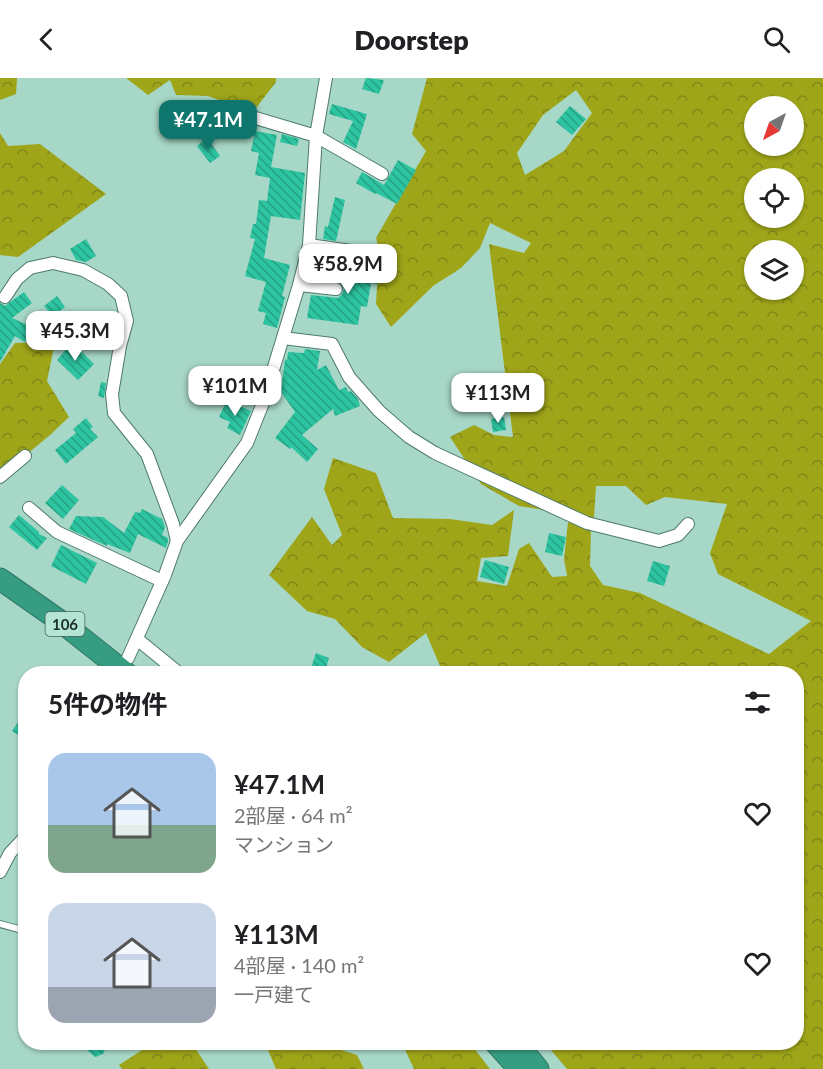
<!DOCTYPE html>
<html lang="ja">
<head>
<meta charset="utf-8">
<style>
	body { margin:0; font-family:Lato,"Noto Sans JP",sans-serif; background:#f2f2f2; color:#202124; height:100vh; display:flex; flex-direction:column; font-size:22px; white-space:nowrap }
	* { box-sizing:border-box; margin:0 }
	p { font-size:20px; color:#757577 }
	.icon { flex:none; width:33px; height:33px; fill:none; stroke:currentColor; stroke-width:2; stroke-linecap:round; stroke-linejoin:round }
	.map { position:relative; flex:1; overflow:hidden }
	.side { position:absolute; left:18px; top:588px; width:786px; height:384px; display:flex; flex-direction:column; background:#fff; border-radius:24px; box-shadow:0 2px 4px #0004 }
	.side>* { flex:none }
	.needle { width:39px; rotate:220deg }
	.fabs { position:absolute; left:744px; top:18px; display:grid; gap:12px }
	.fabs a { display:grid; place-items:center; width:60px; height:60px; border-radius:50%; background:#fff; box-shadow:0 2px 4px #0004; font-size:30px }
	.price { position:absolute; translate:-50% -51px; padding:0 14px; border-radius:12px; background:#fff; color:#222; font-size:20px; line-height:39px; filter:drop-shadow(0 2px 3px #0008) }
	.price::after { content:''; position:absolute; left:50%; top:36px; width:18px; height:14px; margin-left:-9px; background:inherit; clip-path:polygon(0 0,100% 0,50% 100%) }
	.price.current { background:#0f766e; color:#fff }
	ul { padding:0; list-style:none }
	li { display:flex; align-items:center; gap:18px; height:150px; padding:0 30px }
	li span { display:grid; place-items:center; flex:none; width:168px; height:120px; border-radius:18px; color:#555 }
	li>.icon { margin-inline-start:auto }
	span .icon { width:72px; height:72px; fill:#fffc; stroke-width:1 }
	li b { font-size:26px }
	h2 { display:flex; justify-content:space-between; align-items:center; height:72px; padding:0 30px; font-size:26px }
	header { display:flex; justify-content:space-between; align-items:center; height:78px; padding:0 30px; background:#fff; font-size:27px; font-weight:800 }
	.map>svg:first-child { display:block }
</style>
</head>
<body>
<header><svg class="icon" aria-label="back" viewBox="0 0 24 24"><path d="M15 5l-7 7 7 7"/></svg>Doorstep<svg class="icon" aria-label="search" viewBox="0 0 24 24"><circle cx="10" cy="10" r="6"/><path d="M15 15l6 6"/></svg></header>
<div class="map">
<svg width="823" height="991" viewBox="0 0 823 991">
	<defs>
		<pattern id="forest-crowns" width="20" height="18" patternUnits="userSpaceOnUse" patternTransform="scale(1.5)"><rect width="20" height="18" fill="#9fa519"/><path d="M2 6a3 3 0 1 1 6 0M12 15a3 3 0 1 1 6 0" fill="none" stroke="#818716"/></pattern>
		<pattern id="building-back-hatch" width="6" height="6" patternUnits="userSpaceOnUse" patternTransform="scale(1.5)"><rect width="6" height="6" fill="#2dc4a1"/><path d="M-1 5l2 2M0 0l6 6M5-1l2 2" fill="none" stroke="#26a083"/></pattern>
	</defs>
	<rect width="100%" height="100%" fill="#a7d7c7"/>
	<g fill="url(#forest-crowns)" fill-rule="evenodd">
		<polygon points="0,0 17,0 16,16 0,22"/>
		<polygon points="126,0 276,0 276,4 253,34 208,18 176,17 170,2 148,17"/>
		<path d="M427 0H823V991H567L545 965 796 964V596H543L537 589 490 596 443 595 426 555 389 584 362 569 335 541 307 533 269 497 312 439 332 467 342 457 324 411 333 380 376 395 393 440 450 441 492 447 514 432 508 478 481 480 477 503 507 508 519 471 529 465 552 499 567 498 564 481 568 444 591 451 590 488 603 507 640 515 769 576 811 543 718 496 710 475 727 426 665 419 646 427 626 408H596L594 440 519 428 481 406 450 359 474 347 494 357 513 359 489 166 524 175 531 165 490 145 480 170 461 190 433 208 391 249 376 226 379 172 376 160 426 73 412 56ZM576 12 592 35 564 73 525 97 517 75 543 37ZM754 28H794V68H754ZM754 100H794V140H754ZM754 172H794V212H754Z"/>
		<polygon points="0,55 8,68 40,66 106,116 18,179 0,177"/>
		<polygon points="55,264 47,303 69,339 49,358 0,398 0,286 15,265"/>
		<polygon points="191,964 209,991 122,991 119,987 153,965"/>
		<polygon points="265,965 319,965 357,977 364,991 276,991"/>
		<polygon points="402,965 470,965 490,991 414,991"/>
	</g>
	<g fill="url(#building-back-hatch)">
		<polygon points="366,0 384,2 379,16 362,11"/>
		<polygon points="332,26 367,36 356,71 343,64 353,43 329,36"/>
		<polygon points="570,28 586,41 572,57 556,44"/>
		<polygon points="205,33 216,49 202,58 191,43"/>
		<polygon points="255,53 277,57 271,89 305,95 300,142 271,138 264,180 290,187 282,218 285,219 277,250 263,246 266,235 258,233 266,204 245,198 255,161 250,160 253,146 256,146 259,122 267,123 270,100 255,97 259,75 251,73"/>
		<polygon points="282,56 299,61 297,68 280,64"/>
		<polygon points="207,60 220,78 210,85 197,68"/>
		<polygon points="398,82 416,92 397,126 376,115 375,116 356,105 362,94 384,107"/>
		<polygon points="335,119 345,122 336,163 323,161 325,148 328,149"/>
		<polygon points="86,161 96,178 86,184 76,182 70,171"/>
		<polygon points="352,182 382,183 378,206 371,205 367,229 361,228 358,247 307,240 311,217 338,220 342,216 344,211 340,204 340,193 350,193"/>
		<polygon points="24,214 32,225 12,240 32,249 25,264 15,258 0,284 0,225 5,228"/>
		<polygon points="57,218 65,229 53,238 44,228"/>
		<polygon points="95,237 104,246 84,266 75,257"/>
		<polygon points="69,268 83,275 94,286 78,302 57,282"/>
		<polygon points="305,271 320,273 317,292 326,287 339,312 346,309 348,314 351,313 358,321 360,328 335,338 333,331 302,357 318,371 307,384 291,369 290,371 275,360 295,334 281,314 285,281 287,282 288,274 304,275"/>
		<polygon points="101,304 106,305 104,320 98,318"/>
		<polygon points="227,322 251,333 240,357 227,350 230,344 219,339"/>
		<polygon points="504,339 506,352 493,354 491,341"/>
		<polygon points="86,340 93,349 90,351 98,359 66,386 55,372 76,355 73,351"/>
		<polygon points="62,407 79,422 63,441 45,425"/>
		<polygon points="142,431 162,441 165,449 162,457 168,460 168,463 166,470 138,456 130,475 107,466 107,468 69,451 76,438 103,439 124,455 135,434 140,435"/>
		<polygon points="19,437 39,454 39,456 47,460 37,472 9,449"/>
		<polygon points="549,455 566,459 562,478 545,474"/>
		<polygon points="61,467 97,485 86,506 51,488"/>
		<polygon points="485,482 509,489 504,506 480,499"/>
		<polygon points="653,483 670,488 664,508 647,503"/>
		<polygon points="316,575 329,580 324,596 309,596"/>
		<polygon points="26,633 26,662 12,653"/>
		<polygon points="78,964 109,964 103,976 95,979"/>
	</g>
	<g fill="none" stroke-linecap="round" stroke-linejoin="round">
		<defs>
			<g id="service">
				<polyline points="93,266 104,264 120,268"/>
				<polyline points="0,846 26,853"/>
			</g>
			<g id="minor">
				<polyline points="224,36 234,46 252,39 316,58 382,96"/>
				<polyline points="309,167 365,175"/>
				<polyline points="299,207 336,211"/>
				<polyline points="5,219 17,201 30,190 53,185 83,192 108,206 121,218 127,243 120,268 112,316 114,335 147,376 173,446 177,463"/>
				<polyline points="283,260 332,266 349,299 379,333 409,359 435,375 587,445 659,463 678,457 688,446"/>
				<polyline points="0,399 25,378"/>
				<polyline points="29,430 57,454 162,503"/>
				<polyline points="137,561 180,596"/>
				<polyline points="128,580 165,497 177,463 247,365 263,325 299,207 309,167 316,58 326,0"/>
				<polyline points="0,794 10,775 26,758"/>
			</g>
			<g id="motorway">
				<polyline points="0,501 60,543 127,596"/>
				<polyline points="495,964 519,991"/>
				<polyline points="516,964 538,991"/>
			</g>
		</defs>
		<use href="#service" stroke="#4d7a6c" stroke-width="8"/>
		<use href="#minor" stroke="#4d7a6c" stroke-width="14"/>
		<use href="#motorway" stroke="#2d7663" stroke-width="23"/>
		<use href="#service" stroke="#fff" stroke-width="6"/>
		<use href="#minor" stroke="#fff" stroke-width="12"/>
		<use href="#motorway" stroke="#369d83" stroke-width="21"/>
	</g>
	<g text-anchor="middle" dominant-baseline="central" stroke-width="5" stroke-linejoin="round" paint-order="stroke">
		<rect fill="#b3e4d4" stroke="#49655c" stroke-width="1.5" x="45.5" y="534" width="39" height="24" rx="4.5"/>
		<g font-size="15" font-weight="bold" fill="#1b2e28">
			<text x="65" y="546">106</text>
		</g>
	</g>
</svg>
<div class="fabs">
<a><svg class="needle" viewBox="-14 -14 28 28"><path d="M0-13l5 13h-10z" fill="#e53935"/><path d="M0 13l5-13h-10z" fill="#757577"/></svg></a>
<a><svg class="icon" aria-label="locate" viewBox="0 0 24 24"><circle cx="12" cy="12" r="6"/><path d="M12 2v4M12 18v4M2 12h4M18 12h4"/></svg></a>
<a><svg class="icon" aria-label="layers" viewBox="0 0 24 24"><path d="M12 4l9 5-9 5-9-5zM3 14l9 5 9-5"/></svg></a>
</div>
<b class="price current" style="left:208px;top:73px">¥47.1M</b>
<b class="price" style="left:348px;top:217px">¥58.9M</b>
<b class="price" style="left:75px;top:284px">¥45.3M</b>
<b class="price" style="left:235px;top:339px">¥101M</b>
<b class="price" style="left:498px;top:346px">¥113M</b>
<section class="side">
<h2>5件の物件<svg class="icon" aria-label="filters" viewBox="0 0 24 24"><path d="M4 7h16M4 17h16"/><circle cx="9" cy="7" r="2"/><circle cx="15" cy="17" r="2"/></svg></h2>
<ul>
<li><span style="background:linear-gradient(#a9c7e8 60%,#7fa58c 0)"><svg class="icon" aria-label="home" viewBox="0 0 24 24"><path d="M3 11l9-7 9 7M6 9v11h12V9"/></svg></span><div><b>¥47.1M</b><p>2部屋 · 64 m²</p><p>マンション</p></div><svg class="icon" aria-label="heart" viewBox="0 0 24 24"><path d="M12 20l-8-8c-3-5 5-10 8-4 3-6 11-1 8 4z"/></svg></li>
<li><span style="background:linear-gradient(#c9d6e8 70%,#9aa5b1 0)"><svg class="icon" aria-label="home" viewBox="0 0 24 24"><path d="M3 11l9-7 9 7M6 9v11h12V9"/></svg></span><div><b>¥113M</b><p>4部屋 · 140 m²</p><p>一戸建て</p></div><svg class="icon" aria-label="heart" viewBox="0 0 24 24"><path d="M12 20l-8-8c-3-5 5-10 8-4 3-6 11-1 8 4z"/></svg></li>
</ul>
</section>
</div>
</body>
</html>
